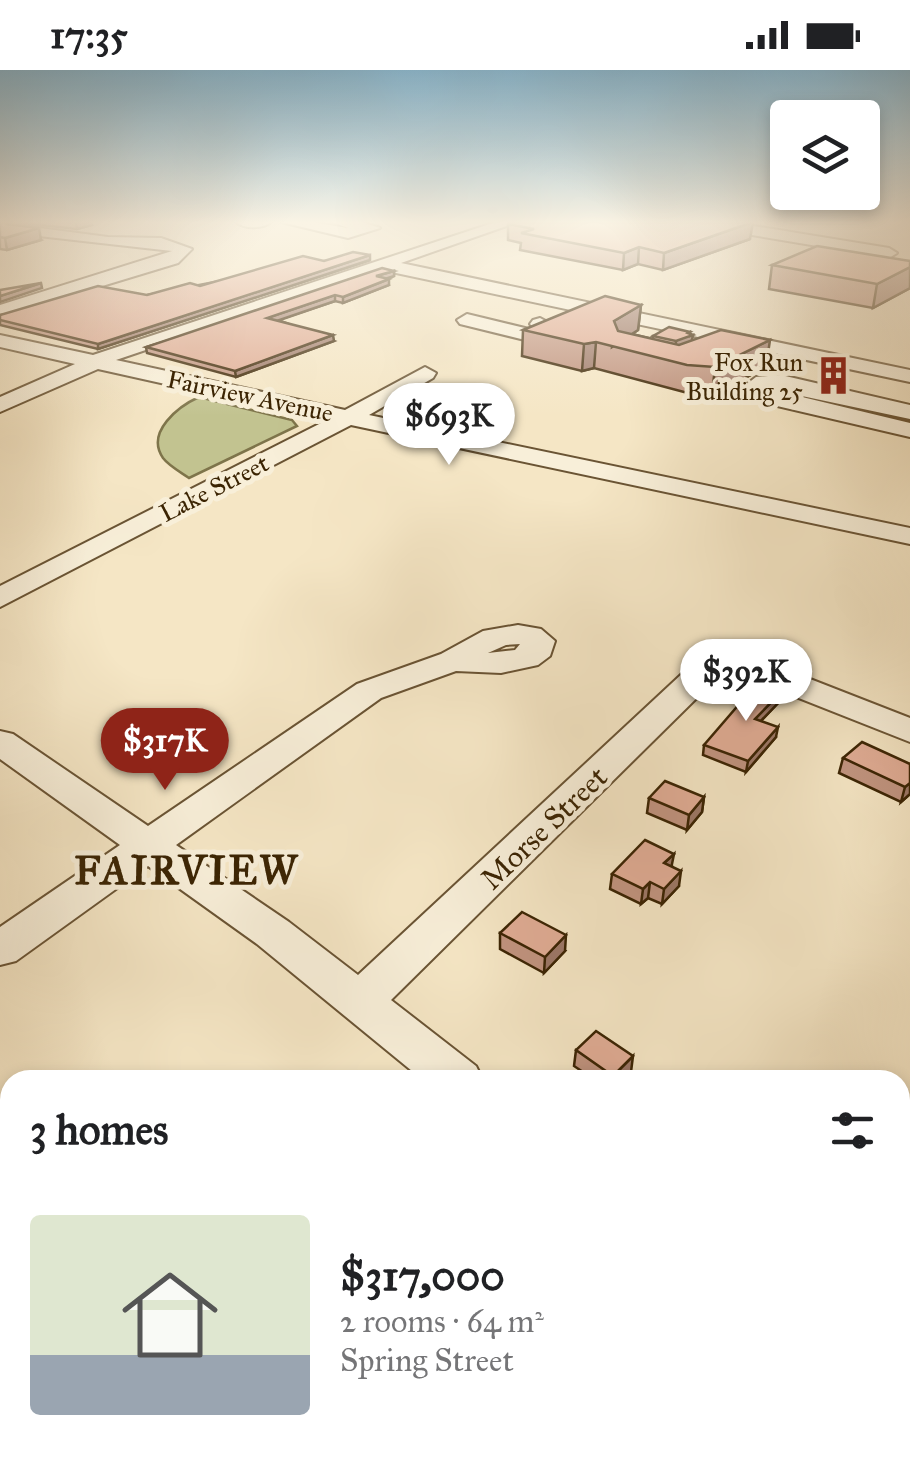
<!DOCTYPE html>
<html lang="en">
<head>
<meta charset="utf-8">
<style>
	body { margin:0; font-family:"IM FELL Great Primer",serif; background:#f6f6f6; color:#202124; height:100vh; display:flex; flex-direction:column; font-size:38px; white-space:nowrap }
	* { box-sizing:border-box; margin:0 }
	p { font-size:32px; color:#757577 }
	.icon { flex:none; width:55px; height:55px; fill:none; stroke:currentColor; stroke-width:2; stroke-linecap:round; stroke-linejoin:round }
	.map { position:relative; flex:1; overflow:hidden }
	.sheet { position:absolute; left:0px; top:1000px; width:910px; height:392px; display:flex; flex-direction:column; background:#fff; border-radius:30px 30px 0 0; box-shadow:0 5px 15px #0003 }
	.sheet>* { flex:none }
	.buttons { position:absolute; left:770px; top:30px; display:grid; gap:20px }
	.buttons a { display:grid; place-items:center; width:110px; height:110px; border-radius:10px; background:#fff; box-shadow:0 5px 15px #0003; font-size:50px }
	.price { position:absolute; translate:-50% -85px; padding:0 22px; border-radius:35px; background:#fff; color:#222; font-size:32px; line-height:65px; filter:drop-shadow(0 2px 5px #0008) }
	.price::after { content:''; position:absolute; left:50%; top:60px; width:30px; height:22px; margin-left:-15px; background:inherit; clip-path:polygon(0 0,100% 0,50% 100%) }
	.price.current { background:#8f2418; color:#fff }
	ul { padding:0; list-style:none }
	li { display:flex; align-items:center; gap:30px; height:250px; padding:0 30px }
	li span { display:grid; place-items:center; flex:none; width:280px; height:200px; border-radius:10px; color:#555 }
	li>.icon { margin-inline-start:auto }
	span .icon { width:120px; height:120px; fill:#fffc; stroke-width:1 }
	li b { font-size:42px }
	h2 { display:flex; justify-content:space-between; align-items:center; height:120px; padding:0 30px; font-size:42px }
	.status { display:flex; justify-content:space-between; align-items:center; height:70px; padding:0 50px; background:#fff; direction:ltr }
	.status svg { height:28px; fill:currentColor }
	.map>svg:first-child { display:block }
</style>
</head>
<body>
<div class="status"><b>17:35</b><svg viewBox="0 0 49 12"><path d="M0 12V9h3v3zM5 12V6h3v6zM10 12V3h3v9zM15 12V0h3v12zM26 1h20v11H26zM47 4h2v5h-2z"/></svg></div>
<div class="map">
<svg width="910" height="1391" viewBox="0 0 910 1391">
	<rect width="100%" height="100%" fill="#f5e6c5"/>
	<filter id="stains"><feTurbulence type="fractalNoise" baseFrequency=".002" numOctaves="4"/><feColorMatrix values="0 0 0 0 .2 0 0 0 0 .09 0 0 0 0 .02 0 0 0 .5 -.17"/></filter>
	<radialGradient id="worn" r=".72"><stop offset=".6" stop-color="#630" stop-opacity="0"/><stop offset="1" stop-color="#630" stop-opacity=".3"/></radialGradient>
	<path fill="#c2c390" stroke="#7e744a" stroke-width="2.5" d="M199 327 292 350 297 356 189 408C182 403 169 396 163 388 145 362 179 336 199 327Z"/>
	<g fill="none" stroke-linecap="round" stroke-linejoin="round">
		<defs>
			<g id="minor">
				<path d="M236 152H271C263 159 244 159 236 152Z"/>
				<polygon points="281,152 311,152 348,158 332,152 362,152 380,158 348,168"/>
				<polygon points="496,152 518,152 401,193 910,300 910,312 382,200 116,290 345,340 425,297 436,303 433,308 369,345 910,458 910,474 351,355 0,537 0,516 327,350 98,299 0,342 0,327 75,294 0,277 0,265 93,285"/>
				<polygon points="696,152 729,152 889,178 897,183 889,188 704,157"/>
				<polygon points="17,155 108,167 161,168 192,179 178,193 0,247 0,235 172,181 12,163 9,160"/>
				<polygon points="467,244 529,259 534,258 530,254 533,250 540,248 564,261 561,265 529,271 460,254 457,250"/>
				<polygon points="781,305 910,335 910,349 769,319 910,353 910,367 756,331 743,317 756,307"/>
				<path d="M518 555 541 559 555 571 550 586 538 595 501 603 456 601 381 628 176 775 289 852 358 905 699 588 727 582 759 589 910 648V672L738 604 722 603 391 930 476 996 483 1010H423L257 874 148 796 16 891 0 895V857L120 775 0 689V661L13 664 148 756 357 614 441 584 483 561ZM520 574 515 580 488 583 506 575Z"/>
				<polygon points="900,1322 910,1326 910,1391 884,1382 900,1382"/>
			</g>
		</defs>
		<use href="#minor" stroke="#6a5434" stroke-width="4"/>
		<use href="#minor" fill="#f8efd9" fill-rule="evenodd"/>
	</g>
	<g fill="#c19480" stroke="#3b2403" stroke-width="2.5">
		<polygon points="0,152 91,152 92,155 77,159 15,152 12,155 41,170 7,180 0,179"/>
		<polygon points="508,154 750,169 663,200 638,194 623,200 520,180 521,173 508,170"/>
		<polygon points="370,190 98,279 0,255 0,245 147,225 324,191"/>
		<polygon points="910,191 910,218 873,238 769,219 772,195"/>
		<polygon points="394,201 394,206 387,209 389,215 343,233 335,231 278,250 334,271 236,307 147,283 146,277"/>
		<polygon points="641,235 638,260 632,264 653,269 653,266 690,264 692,270 766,297 712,325 684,322 594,298 582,301 522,286 523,260"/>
		<polygon points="782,629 761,651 776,667 746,702 703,685 704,675"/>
		<polygon points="843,688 910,694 910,724 901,732 839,703"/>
		<polygon points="704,727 702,742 687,760 647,743 649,728"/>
		<polygon points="672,796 679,816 662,834 648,828 641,834 610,819 612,804"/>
		<polygon points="500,863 565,881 544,903 500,879"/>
		<polygon points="576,980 631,1002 623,1010 595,1010 574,996"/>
		<polygon points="910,1068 910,1092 902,1088"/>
		<polygon points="910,1216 910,1258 900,1251 900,1230"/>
	</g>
	<g fill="#9d7868" stroke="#3b2403" stroke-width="2.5">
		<polygon points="76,152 91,152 92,155 77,159"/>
		<polygon points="753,152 750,169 663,200 664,183"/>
		<polygon points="39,158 41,170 7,180 5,168"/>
		<polygon points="639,177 638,194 623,200 624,183"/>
		<polygon points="370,185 370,190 98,279 98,274"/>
		<polygon points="910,197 910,218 873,238 877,214"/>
		<polygon points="394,201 394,206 376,212 376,206"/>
		<polygon points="389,209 389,215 343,233 343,227"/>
		<polygon points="41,213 42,218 0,232 0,226"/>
		<polygon points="335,225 335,231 268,254 267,248"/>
		<polygon points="641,235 638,260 612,277 614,251"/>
		<polygon points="690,262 690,266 693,265 691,274 675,281 676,271"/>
		<polygon points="333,265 334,271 236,307 235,301"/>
		<polygon points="770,270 766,297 712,325 715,297"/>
		<polygon points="596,272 594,298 582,301 584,274"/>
		<polygon points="784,619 782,629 753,659 755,649"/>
		<polygon points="778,657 776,667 746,702 748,691"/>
		<polygon points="910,713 910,724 901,732 905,717"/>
		<polygon points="704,727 702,742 687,760 689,745"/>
		<polygon points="674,784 671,799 664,793"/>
		<polygon points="681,801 679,816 662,834 664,819"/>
		<polygon points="650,812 648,828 641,834 643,819"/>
		<polygon points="566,865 565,881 544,903 545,887"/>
		<polygon points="633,986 631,1002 623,1010 612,1010 613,1006"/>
		<polygon points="10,1292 10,1319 0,1324 0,1297"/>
	</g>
	<g fill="#e0ac95" stroke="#3b2403" stroke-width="2.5">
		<polygon points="0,152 5,152 7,154 39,158 5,168 0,167"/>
		<polygon points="516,152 753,152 664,183 639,177 624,183 521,163 534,159 508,154"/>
		<polygon points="817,176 910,191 910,197 877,214 772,195"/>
		<polygon points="353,182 370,185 98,274 0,250 0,245 98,216 147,225 190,213 200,216 303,186 324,191"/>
		<polygon points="382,198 394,201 376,206 389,209 343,227 335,225 267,248 333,265 235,301 146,277"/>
		<polygon points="41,213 0,226 0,220"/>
		<polygon points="605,226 641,235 614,251 618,261 679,275 721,260 770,270 715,297 687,295 596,272 584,274 523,260"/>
		<polygon points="669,257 690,262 688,263 693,265 676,271 653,266"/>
		<polygon points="760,610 784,619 755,649 778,657 748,691 704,675"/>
		<polygon points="862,672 910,694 910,713 905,717 843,688"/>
		<polygon points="665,711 704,727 689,745 649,728"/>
		<polygon points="645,770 674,784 664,793 681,801 664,819 650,812 643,819 612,804"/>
		<polygon points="522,842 566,865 545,887 500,863"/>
		<polygon points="596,961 633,986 613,1006 576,980"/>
		<polygon points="10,1209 10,1292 0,1297 0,1213"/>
		<polygon points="910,1216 910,1238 900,1230"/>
	</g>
	<linearGradient id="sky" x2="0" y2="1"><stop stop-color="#89b9d3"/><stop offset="0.44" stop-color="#faf4e5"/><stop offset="1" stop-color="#faf4e5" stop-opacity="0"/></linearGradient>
	<rect width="910" height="346" fill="url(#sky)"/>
	<defs>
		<symbol id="building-bare" viewBox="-9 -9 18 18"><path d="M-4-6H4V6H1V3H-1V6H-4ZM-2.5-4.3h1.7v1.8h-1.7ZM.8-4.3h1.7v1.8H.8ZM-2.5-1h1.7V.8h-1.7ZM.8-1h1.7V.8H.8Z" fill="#8f2418" stroke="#f8efd9" stroke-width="2.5" paint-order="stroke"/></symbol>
	</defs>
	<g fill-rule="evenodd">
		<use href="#building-bare" x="806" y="278" width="55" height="55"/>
	</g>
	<g text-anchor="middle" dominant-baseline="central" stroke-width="10" stroke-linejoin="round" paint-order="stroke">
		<g font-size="25" fill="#3b2403" stroke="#f8efd9" text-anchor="end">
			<text x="803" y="292">Fox Run<tspan x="803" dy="29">Building 25</tspan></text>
		</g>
		<g font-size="25" fill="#3b2403" stroke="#f8efd9">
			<text transform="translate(250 326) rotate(12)">Fairview Avenue</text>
			<text transform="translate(214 418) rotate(-27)">Lake Street</text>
		</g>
		<g font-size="30" fill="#3b2403" stroke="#f8efd9">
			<text transform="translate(544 758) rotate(-44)">Morse Street</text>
		</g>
		<g font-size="40" font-weight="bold" letter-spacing="2.5" fill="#3b2403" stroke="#f8efd9">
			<text x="187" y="800">FAIRVIEW</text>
		</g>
	</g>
	<rect width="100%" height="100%" filter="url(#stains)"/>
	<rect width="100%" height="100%" fill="url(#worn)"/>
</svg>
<div class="buttons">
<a><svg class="icon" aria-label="layers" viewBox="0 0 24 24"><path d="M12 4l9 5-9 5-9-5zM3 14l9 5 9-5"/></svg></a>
</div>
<b class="price" style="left:449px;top:398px">$693K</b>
<b class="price" style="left:746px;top:654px">$392K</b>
<b class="price current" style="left:165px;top:723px">$317K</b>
<section class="sheet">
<h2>3 homes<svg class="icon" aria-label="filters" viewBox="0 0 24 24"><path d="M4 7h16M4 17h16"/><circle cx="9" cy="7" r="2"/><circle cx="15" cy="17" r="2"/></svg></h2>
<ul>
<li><span style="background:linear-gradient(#dfe7d0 70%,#9aa5b1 0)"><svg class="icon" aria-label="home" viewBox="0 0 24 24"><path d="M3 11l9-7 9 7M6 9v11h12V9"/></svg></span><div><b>$317,000</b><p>2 rooms · 64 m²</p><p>Spring Street</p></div></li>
</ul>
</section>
</div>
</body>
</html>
